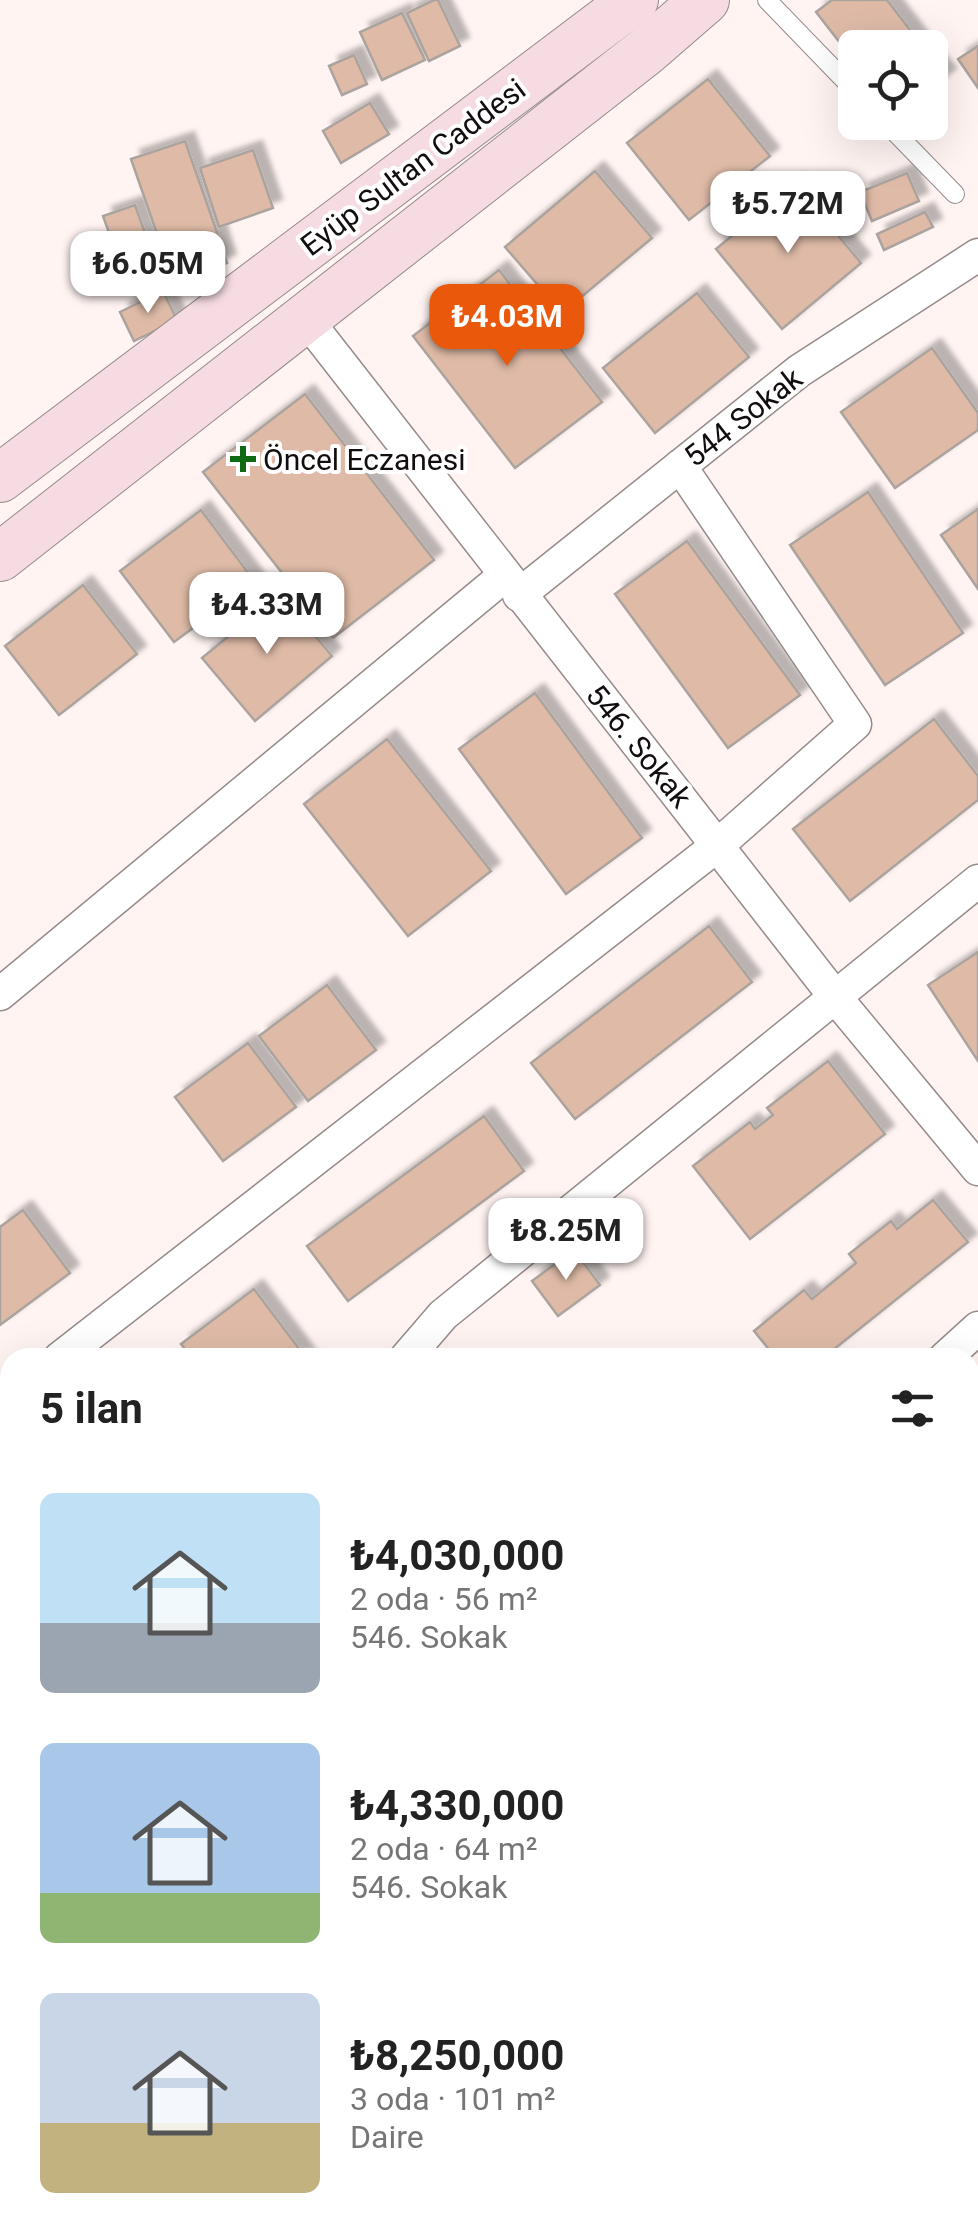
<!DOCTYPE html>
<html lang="tr">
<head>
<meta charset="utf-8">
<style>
	body { margin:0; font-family:Roboto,sans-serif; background:#f2f2f2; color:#222; height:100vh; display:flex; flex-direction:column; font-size:38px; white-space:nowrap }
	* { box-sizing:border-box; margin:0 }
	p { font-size:32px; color:#767676 }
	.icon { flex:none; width:55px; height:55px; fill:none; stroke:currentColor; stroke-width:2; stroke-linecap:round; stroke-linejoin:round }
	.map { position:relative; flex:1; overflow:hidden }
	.side { position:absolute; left:0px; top:1348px; width:980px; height:892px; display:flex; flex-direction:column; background:#fff; border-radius:30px 30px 0 0; box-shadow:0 10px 40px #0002 }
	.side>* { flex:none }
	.fabs { position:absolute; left:838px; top:30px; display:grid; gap:20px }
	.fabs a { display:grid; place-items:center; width:110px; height:110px; border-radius:15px; background:#fff; box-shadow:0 10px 40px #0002; font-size:50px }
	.price { position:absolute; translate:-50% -85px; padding:0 22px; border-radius:20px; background:#fff; color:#222; font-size:32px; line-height:65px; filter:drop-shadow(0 2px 5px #0008) }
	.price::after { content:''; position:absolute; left:50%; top:60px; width:30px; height:22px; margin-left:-15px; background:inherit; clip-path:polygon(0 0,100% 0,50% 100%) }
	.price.on { background:#ea580c; color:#fff }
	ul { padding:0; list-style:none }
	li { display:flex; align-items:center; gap:30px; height:250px; padding:0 40px }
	li span { display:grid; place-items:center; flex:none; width:280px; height:200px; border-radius:15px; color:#555 }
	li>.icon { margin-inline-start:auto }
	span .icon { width:120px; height:120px; fill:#fffc; stroke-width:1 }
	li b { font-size:42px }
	h2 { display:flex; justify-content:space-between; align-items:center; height:120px; padding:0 40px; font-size:42px }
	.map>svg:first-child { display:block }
</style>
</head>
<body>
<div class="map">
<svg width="978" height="2239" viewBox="0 0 978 2239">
	<defs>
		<filter id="shadow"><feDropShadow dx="9" dy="-9" stdDeviation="2.5" flood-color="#0004"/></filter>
	</defs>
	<rect width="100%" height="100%" fill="#fff4f2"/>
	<g fill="#dfbba7" stroke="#aba39e" stroke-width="2.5" filter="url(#shadow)">
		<polygon points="434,0 438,0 460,46 429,61 407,13"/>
		<polygon points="832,0 887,0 924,48 855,48 855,62 816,12"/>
		<polygon points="402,13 425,60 382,80 360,32"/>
		<polygon points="978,46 978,88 958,59"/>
		<polygon points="354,55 367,84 342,95 329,66"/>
		<polygon points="930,56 947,77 930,90"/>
		<polygon points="708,79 770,156 689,220 627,143"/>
		<polygon points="370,103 389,134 341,163 323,131"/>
		<polygon points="185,141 219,238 165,257 131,159"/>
		<polygon points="253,150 273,208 219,227 200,168"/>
		<polygon points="595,171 652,238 562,313 505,247"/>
		<polygon points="907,173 919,201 872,221 860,192"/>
		<polygon points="795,184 861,263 782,329 716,249"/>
		<polygon points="135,205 154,258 122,269 103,216"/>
		<polygon points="925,212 933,227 884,250 877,234"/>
		<polygon points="219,239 227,263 179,280 171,256"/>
		<polygon points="499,270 602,402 515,468 413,336"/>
		<polygon points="163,291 177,320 134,341 120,312"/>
		<polygon points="697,293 749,357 655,433 603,368"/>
		<polygon points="932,348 978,413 978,430 895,488 841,412"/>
		<polygon points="305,394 434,560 333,638 203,472"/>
		<polygon points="868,492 963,633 885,685 790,545"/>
		<polygon points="978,509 978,589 941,535"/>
		<polygon points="201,510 255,582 174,642 120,571"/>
		<polygon points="687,541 800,695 728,748 615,594"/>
		<polygon points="83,585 137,654 59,715 5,646"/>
		<polygon points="280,594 332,656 255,721 202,658"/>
		<polygon points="535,693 642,838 566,894 459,749"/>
		<polygon points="934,719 978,776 978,800 850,901 793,829"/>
		<polygon points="387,739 491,871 408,936 304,804"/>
		<polygon points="709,926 752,982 575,1119 531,1063"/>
		<polygon points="978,952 978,1061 928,985"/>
		<polygon points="327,985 376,1050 308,1101 259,1036"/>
		<polygon points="248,1043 296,1107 223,1161 175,1097"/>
		<polygon points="828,1061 885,1134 750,1239 693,1166 750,1122 755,1129 773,1115 767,1108"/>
		<polygon points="484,1116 524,1171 348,1301 307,1246"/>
		<polygon points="933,1200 968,1242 823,1358 776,1358 754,1331 804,1290 812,1299 856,1263 849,1254 891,1221 897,1229"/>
		<polygon points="23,1210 70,1273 0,1325 0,1227"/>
		<polygon points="574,1250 600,1285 558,1316 532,1281"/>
		<polygon points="254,1289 306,1358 192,1358 181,1344"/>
		<polygon points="978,1421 978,1490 970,1480 970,1426"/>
		<polygon points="10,1526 10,1622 0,1608 0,1534"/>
		<polygon points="978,1629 978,1708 970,1699 970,1636"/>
		<polygon points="0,1676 10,1689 10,1774 4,1766 0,1768"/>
		<polygon points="10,1938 10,2052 6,2055 0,2049 0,1948"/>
		<polygon points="149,2230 228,2230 218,2239 157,2239"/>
		<polygon points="267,2230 292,2230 299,2239 256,2239"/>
		<polygon points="354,2230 408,2230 397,2239 363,2239"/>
	</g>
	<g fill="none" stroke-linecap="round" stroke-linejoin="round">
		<defs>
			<g id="lane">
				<polyline points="767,0 855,91"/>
				<polyline points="885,122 955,194"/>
			</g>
			<g id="street">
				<polyline points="306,319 836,998 978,1169"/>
				<polyline points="519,595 799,371 978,255"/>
				<polyline points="0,994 504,576"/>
				<polyline points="60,1358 718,845 855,724 680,466"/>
				<polyline points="406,1358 443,1315 978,881"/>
				<polyline points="945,1358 978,1328"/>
				<polyline points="0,1406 10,1419"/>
				<polyline points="0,1637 10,1650"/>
				<polyline points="0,1846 10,1838"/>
				<polyline points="0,2187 10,2200"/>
				<polyline points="34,2230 41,2239"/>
			</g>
			<g id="secondary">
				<polyline points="0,478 634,0"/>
				<polyline points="0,557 645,52 705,0"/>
				<polyline points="970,1831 978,1824"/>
				<polyline points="970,1909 978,1902"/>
				<polyline points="512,2239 522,2230"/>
				<polyline points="608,2239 618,2230"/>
			</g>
		</defs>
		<use href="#lane" stroke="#958b8a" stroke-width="20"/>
		<use href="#street" stroke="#958b8a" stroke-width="35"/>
		<use href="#secondary" stroke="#958b8a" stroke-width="50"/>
		<use href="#lane" stroke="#fff" stroke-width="18"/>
		<use href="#street" stroke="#fff" stroke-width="32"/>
		<use href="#secondary" stroke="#f6dbe2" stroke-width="48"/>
	</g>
	<path fill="#0d6912" stroke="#fff" stroke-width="4" d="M238 444h10v10h10v10h-10v10h-10v-10h-10v-10h10z"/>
	<g text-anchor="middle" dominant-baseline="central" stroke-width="8" stroke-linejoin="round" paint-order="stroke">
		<g font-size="30" fill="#110e0d" stroke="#fff">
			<text transform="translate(413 167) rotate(-37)">Eyüp Sultan Caddesi</text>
			<text transform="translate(743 417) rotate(-38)">544 Sokak</text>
			<text transform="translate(639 746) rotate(51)">546. Sokak</text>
		</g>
		<g font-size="30" fill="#110e0d" stroke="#fff" text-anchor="start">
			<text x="263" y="459">Öncel Eczanesi</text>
		</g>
	</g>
</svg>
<div class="fabs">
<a><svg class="icon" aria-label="locate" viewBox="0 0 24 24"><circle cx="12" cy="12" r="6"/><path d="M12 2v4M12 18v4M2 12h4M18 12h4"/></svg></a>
</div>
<b class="price" style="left:788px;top:256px">₺5.72M</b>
<b class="price" style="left:148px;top:316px">₺6.05M</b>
<b class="price on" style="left:507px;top:369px">₺4.03M</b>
<b class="price" style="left:267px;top:657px">₺4.33M</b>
<b class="price" style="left:566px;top:1283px">₺8.25M</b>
<section class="side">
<h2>5 ilan<svg class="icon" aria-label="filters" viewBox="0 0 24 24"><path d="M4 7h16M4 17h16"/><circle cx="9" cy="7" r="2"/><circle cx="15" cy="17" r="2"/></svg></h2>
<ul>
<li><span style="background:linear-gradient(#bfe0f5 65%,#9aa5b1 0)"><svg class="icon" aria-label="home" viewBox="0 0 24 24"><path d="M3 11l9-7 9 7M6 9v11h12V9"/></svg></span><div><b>₺4,030,000</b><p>2 oda · 56 m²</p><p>546. Sokak</p></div></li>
<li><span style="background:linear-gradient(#a9c7e8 75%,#8fb573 0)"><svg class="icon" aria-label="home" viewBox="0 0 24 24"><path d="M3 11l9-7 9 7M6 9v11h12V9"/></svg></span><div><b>₺4,330,000</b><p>2 oda · 64 m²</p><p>546. Sokak</p></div></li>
<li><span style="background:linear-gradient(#c9d6e8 65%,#c2b280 0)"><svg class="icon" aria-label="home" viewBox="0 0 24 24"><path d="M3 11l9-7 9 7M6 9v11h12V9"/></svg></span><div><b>₺8,250,000</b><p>3 oda · 101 m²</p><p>Daire</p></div></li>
</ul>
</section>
</div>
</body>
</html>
